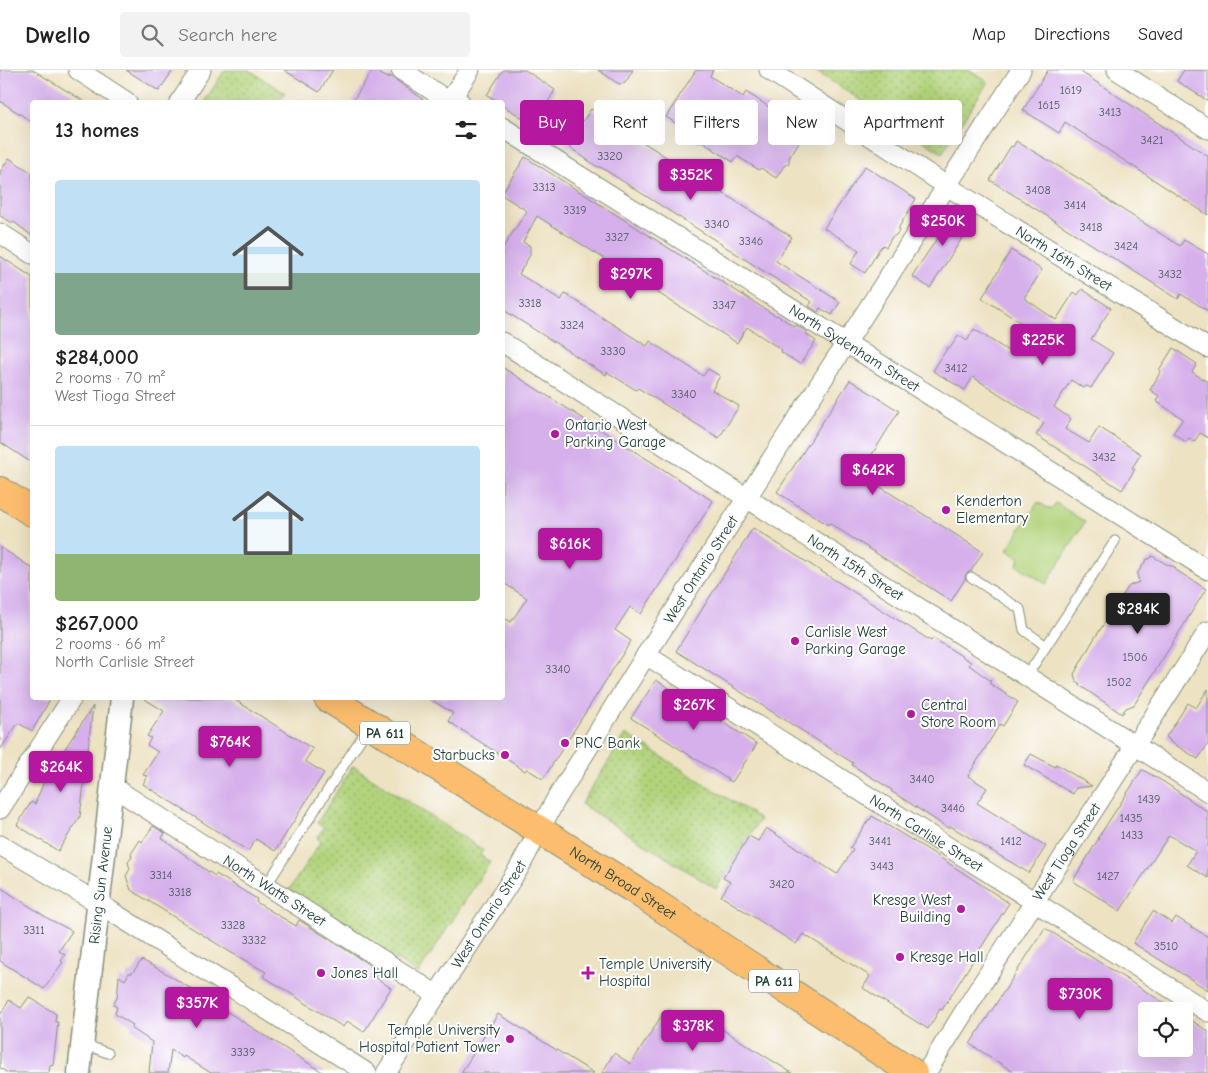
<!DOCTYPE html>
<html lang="en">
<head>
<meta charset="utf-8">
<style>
	body { margin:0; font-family:"Comic Neue",sans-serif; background:#f2f2f2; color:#222; height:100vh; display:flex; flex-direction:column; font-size:19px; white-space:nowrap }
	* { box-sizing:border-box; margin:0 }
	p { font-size:16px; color:#767676 }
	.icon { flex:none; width:28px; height:28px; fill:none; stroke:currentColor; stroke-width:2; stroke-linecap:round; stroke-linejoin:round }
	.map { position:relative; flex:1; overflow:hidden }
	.drawer { position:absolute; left:30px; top:30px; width:475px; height:600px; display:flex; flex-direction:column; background:#fff; border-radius:5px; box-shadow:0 5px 20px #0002 }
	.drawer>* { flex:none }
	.guide { position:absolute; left:520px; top:30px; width:475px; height:45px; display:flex; gap:10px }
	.fabs { position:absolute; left:1138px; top:932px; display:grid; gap:10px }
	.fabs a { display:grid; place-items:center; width:55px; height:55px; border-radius:5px; background:#fff; box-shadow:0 5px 20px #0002; font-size:25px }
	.price { position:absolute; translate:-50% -42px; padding:0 11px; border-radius:5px; background:#b5179e; color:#fff; font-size:16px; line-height:32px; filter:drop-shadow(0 1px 2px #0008) }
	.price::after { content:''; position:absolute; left:50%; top:30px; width:15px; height:11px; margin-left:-8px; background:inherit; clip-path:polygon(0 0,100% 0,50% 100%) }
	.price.current { background:#222; color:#fff }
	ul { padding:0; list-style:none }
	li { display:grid; align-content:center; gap:10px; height:265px; padding:0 25px }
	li+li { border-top:1px solid #e0e0e0 }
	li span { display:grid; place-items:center; height:155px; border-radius:5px; color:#555 }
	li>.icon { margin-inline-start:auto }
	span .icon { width:90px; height:90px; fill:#fffc; stroke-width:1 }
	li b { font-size:21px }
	h2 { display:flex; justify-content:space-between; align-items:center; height:60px; padding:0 25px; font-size:21px }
	.chip { padding:0 18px; border-radius:5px; background:#fff; box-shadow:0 5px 20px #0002; font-size:18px; line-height:45px }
	.chip.current { background:#b5179e; color:#fff }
	header { display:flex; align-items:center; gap:30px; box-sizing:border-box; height:70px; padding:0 25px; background:#fff; border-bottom:1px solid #e0e0e0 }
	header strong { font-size:24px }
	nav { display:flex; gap:28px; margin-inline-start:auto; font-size:18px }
	.search { width:350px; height:45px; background:#f2f2f2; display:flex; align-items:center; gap:12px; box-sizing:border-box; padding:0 18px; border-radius:5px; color:#767676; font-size:19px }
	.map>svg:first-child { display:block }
</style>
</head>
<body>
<header>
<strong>Dwello</strong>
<div class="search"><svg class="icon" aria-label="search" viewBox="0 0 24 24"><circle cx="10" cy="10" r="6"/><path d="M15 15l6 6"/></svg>Search here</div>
<nav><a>Map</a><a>Directions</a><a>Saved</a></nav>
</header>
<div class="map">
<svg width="1208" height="1003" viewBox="0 0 1208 1003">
	<defs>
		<pattern id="grass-dots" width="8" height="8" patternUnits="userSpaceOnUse" patternTransform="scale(1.25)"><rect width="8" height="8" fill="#b2d37b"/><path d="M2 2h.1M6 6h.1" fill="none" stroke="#90ac66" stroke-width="1.8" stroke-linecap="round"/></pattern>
	</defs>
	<rect width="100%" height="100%" fill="#fff"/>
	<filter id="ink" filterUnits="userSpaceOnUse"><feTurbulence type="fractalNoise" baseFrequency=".02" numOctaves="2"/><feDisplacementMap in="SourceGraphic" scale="10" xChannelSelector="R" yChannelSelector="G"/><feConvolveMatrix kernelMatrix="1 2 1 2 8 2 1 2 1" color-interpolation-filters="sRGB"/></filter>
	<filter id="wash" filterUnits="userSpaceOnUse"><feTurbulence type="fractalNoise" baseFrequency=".0096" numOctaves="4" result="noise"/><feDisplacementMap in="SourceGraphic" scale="20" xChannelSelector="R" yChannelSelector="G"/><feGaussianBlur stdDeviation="1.12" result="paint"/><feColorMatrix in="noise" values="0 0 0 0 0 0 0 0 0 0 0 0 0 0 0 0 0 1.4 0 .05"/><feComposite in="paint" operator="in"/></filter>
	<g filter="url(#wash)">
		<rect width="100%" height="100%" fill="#ede2c2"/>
		<g fill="url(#grass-dots)" stroke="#688858">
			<polygon points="225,0 249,0 285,23 279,32 204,32"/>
			<polygon points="814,0 970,0 988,12 942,83"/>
			<polygon points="626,664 760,749 716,819 581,734"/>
			<polygon points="353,696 483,780 480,785 490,792 418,904 289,820 321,771 317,768 324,757 317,753"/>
		</g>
		<polygon fill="#b2d37b" stroke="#688858" points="1038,432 1051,440 1056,433 1085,452 1046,514 1017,495 1020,488 1007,480"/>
		<g id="blocks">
			<g fill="#d6b0eb">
				<polygon points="0,0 33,0 85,32 32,32 32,52 0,31"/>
				<polygon points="126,0 173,0 159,21"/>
				<polygon points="284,0 333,0 319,22"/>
				<polygon points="373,0 388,8 390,6 427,32 352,32"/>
				<polygon points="503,0 525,0 555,20 542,42 549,47 541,59 502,35 502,32 499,32 487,25"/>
				<polygon points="598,0 633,0 625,13 619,14"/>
				<polygon points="696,0 713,0 710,6 743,27 746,22 806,61 789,88 789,93 784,96 776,108 761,98 759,100 737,86 733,92 701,71 699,73 683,63 685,59 666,47"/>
				<polygon points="1048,0 1078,0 1208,86 1208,145 1065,52 1059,63 1023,40"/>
				<polygon points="1184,0 1208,0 1208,31 1177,11"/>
				<polygon points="591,39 792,167 776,191 840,232 832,245 820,238 818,242 809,236 812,232 602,98 596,96 565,74 581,49 583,51"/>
				<polygon points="1016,71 1083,111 1112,133 1180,176 1184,170 1208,184 1208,241 1181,224 1178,229 990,110 1011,76 1013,77"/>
				<polygon points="525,87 776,246 777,245 795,257 796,255 807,262 806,264 816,271 800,294 781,282 782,280 747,257 737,273 537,146 523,172 530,176 530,185 519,204 561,230 565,224 647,276 650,271 703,306 708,299 720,306 712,320 739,336 719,368 638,318 636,320 607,302 606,305 502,239 502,179 527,141 502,125 502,123"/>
				<polygon points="9,88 32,103 32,166 14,152 13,153 0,146 0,102"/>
				<polygon points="865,96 916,129 899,157 899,161 896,165 892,167 886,177 883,175 880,178 865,203 851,194 859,180 824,158"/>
				<polygon points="954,135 973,148 971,150 973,151 930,218 912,206 948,152 945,150"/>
				<polygon points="1011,180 1042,200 1024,228 1056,250 1074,222 1078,225 1082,219 1111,238 1091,269 1113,283 1091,318 1087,316 1083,318 1071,310 1054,337 1071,349 1065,359 1089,373 1099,357 1141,384 1132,398 1135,399 1122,420 1036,365 1044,353 973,307 965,320 933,301 948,277 950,278 959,265 967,271 974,259 1013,284 1029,258 982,228"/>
				<polygon points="0,186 32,207 32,393 0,372"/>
				<polygon points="1173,278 1197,294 1192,302 1208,312 1208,368 1200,363 1194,372 1189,368 1186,372 1173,363 1183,349 1156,331 1159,326 1150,320 1161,301 1159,300"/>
				<polygon points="502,297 713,431 641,544 630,537 615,560 631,571 543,709 527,699 525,701 448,651 453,643 428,628 502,628 502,547 511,552 527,528 502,512"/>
				<polygon points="850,310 899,341 860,404 983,482 971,501 966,504 965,509 951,531 829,453 828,455 777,422"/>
				<polygon points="753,458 931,571 933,568 971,592 969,595 991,611 989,613 1018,632 1003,656 1000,654 968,706 987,718 977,733 1046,776 1029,803 950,756 948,758 891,721 892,720 852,695 853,693 676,581"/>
				<polygon points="0,477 32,498 32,628 51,628 32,661 18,653 0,680"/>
				<polygon points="1152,486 1170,496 1174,496 1176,500 1206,519 1134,635 1126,638 1122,644 1079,615 1080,614 1076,611 1074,604 1094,569 1129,516 1139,512 1137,504 1147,489 1150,489"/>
				<polygon points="656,610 757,674 732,712 631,648"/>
				<polygon points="1208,619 1208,674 1198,689 1169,671 1170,670 1166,667 1188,633 1196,638"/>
				<polygon points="143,628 232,628 313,679 305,691 324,703 275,781 256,769 248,781 143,714 147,706 143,705 158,682 147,675 151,668 147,666 164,641"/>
				<polygon points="93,636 80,747 58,781 17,755 31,732 35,734 45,709"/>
				<polygon points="1031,684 1055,697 1056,694 1092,716 1076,718 1073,724 1024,695"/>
				<polygon points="1142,700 1143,700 1164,712 1208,742 1208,808 1187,795 1196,781 1169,765 1120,841 1073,811 1099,768 1098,768"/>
				<polygon points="872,746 930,781 1009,833 942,940 940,939 928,959 863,918 870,906 803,864 796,874 721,826 730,812 723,808 749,766 758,771 766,758 837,804 853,780 850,778 869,749 870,750"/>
				<polygon points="153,756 165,763 162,768 203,798 215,806 216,804 257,829 256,832 296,856 299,850 379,901 375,907 391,918 364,962 347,951 343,957 263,906 266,902 230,882 131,820 126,806 130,799 128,792 132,787 131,784 140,770 142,772"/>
				<polygon points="0,817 49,849 72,861 59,881 65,885 61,891 63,892 44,919 0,891"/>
				<polygon points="1153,841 1172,853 1176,847 1208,867 1208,920 1133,873"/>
				<polygon points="1045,858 1177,941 1146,941 1146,979 1184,979 1184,946 1208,961 1208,1003 1015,1003 970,974"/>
				<polygon points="142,890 169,905 324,1003 211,1003 184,986 183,988 171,980 168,1003 149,1003 152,972 131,958 133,955 115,944 117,937 113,935 117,928 119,906 125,910 129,903 132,903"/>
				<polygon points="29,927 56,944 55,952 58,952 53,996 50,995 49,1003 8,1003 0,998 0,945 9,930 21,938"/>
				<polygon points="664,942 687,956 696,943 792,1003 602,1003 614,983 631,994"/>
				<polygon points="498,944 594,1003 461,1003"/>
			</g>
		</g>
	</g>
	<g filter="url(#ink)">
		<use href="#blocks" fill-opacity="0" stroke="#86907b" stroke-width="1"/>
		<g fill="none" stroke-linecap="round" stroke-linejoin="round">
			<defs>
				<g id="service">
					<polyline points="971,507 1020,539 1024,560 1046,576"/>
					<polyline points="1026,607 1115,471"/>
					<polyline points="266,816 369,656"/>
					<polyline points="83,974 108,983"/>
				</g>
				<g id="minor">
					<polyline points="78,0 127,32"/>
					<polyline points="401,0 450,32 460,32"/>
					<path id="s1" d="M769 0 947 116 1208 278"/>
					<polyline points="1117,0 1208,59"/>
					<polyline points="180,32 201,0"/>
					<polyline points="449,32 470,0"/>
					<path id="s2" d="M502 57 1208 500"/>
					<polyline points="0,163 32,184"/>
					<path id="s3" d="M502 272 1208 722"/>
					<path id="s4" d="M646 585 1208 942"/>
					<path id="s5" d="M113 717 437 925"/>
					<polyline points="0,739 72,628"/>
					<polyline points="0,775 98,833 367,1003"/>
					<path id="s6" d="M386 1003 519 798 555 731 646 585 1021 0"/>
					<path id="s7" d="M926 1003C1018 854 1115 709 1208 561"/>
				</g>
				<g id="tertiary">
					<path id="s8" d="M79 1003 122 628"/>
				</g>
				<g id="primary">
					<polyline points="0,421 32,442"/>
					<path id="s9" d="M328 628 635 820 913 1003"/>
				</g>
			</defs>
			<use href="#service" stroke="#86907b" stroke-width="11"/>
			<use href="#minor" stroke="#86907b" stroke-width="21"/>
			<use href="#tertiary" stroke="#86907b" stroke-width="25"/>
			<use href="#primary" stroke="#86907b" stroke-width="30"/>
			<use href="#service" stroke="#fff" stroke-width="9"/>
			<use href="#minor" stroke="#fff" stroke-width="19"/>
			<use href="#tertiary" stroke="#fff" stroke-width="22"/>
			<use href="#primary" stroke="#fcbd6e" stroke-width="28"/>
		</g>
	</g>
	<g fill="#b5179e" stroke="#fff" stroke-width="2">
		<circle cx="555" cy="364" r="5"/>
		<circle cx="946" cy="440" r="5"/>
		<circle cx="795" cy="571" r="5"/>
		<circle cx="911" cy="644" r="5"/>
		<circle cx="565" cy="673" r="5"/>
		<circle cx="505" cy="685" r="5"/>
		<circle cx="961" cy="839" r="5"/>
		<circle cx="900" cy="887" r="5"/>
		<circle cx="321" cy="903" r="5"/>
		<path d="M585.5 895.5h5v5h5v5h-5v5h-5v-5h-5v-5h5z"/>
		<circle cx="510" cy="969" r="5"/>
	</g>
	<g text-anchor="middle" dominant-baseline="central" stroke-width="4" stroke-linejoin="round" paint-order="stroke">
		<g font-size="12" fill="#4d5a62">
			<text x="1071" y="20">1619</text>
			<text x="1049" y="35">1615</text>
			<text x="1110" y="42">3413</text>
			<text x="1152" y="70">3421</text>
			<text x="610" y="86">3320</text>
			<text x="544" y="117">3313</text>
			<text x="1038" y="120">3408</text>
			<text x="1075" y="135">3414</text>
			<text x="575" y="140">3319</text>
			<text x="717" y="154">3340</text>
			<text x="1091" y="157">3418</text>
			<text x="617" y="167">3327</text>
			<text x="751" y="171">3346</text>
			<text x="1126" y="176">3424</text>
			<text x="1170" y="204">3432</text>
			<text x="530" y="233">3318</text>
			<text x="724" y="235">3347</text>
			<text x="572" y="255">3324</text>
			<text x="613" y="281">3330</text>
			<text x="956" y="298">3412</text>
			<text x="684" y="324">3340</text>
			<text x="1104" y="387">3432</text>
			<text x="1135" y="587">1506</text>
			<text x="558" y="599">3340</text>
			<text x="1119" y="612">1502</text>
			<text x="922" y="709">3440</text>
			<text x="1149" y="729">1439</text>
			<text x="953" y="738">3446</text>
			<text x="1131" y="748">1435</text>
			<text x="1132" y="765">1433</text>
			<text x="880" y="771">3441</text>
			<text x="1011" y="771">1412</text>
			<text x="882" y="796">3443</text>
			<text x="161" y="805">3314</text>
			<text x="1108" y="806">1427</text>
			<text x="782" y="814">3420</text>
			<text x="180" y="822">3318</text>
			<text x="233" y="855">3328</text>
			<text x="34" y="860">3311</text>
			<text x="254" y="870">3332</text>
			<text x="1166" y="876">3510</text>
			<text x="243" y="982">3339</text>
		</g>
		<g fill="#fff" stroke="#627771" stroke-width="1">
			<rect x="360" y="651.5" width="50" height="23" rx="4"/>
			<rect x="749" y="899.5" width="50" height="23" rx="4"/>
		</g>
		<g font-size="14" font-weight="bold" fill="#1f3d34">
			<text x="385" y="663">PA 611</text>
			<text x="774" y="911">PA 611</text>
		</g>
		<g font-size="15" fill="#1f3d34" stroke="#fff">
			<text stroke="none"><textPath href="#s1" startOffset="350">North 16th Street</textPath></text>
			<text stroke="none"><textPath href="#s2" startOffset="416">North Sydenham Street</textPath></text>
			<text stroke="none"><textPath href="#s3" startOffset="419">North 15th Street</textPath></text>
			<text stroke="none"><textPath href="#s6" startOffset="594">West Ontario Street</textPath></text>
			<text stroke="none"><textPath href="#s4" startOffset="332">North Carlisle Street</textPath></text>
			<text stroke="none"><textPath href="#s7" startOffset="262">West Tioga Street</textPath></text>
			<text stroke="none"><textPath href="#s9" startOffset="348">North Broad Street</textPath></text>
			<text stroke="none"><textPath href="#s8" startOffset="189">Rising Sun Avenue</textPath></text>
			<text stroke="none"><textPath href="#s5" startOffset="192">North Watts Street</textPath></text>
			<text stroke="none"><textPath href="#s6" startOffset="189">West Ontario Street</textPath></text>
		</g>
		<g font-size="15" fill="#1f3d34" stroke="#fff" text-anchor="start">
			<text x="565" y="355">Ontario West<tspan x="565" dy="17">Parking Garage</tspan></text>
			<text x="956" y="431">Kenderton<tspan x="956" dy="17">Elementary</tspan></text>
			<text x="805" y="562">Carlisle West<tspan x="805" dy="17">Parking Garage</tspan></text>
			<text x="921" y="635">Central<tspan x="921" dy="17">Store Room</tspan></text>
			<text x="575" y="673">PNC Bank</text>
			<text x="495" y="685" text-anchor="end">Starbucks</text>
			<text x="951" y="830" text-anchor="end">Kresge West<tspan x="951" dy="17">Building</tspan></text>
			<text x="910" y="887">Kresge Hall</text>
			<text x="599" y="894">Temple University<tspan x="599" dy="17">Hospital</tspan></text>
			<text x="331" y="903">Jones Hall</text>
			<text x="500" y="960" text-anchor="end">Temple University<tspan x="500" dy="17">Hospital Patient Tower</tspan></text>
		</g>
	</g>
</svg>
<div class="fabs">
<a><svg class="icon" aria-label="locate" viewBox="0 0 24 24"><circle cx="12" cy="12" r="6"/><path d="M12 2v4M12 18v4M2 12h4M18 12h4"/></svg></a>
</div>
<b class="price" style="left:691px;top:131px">$352K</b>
<b class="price" style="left:943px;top:177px">$250K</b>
<b class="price" style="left:631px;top:230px">$297K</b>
<b class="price" style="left:1043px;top:296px">$225K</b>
<b class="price" style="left:873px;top:426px">$642K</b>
<b class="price" style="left:570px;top:500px">$616K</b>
<b class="price current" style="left:1138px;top:565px">$284K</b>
<b class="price" style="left:694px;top:661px">$267K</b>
<b class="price" style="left:230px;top:698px">$764K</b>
<b class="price" style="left:61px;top:723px">$264K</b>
<b class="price" style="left:1080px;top:950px">$730K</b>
<b class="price" style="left:197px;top:959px">$357K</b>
<b class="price" style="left:693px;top:982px">$378K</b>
<div class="guide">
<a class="chip current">Buy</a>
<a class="chip">Rent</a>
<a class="chip">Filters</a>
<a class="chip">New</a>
<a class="chip">Apartment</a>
</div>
<section class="drawer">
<h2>13 homes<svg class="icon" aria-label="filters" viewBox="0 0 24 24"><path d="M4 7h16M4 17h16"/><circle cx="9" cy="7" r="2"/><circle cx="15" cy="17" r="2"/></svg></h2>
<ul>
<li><span style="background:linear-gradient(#bfe0f5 60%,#7fa58c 0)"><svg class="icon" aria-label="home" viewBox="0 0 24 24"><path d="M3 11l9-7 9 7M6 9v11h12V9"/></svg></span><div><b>$284,000</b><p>2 rooms · 70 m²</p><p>West Tioga Street</p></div></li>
<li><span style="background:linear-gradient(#bfe0f5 70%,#8fb573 0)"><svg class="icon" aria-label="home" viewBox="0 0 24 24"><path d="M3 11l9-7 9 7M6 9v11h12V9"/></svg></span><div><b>$267,000</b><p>2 rooms · 66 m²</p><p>North Carlisle Street</p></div></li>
</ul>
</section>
</div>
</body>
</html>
